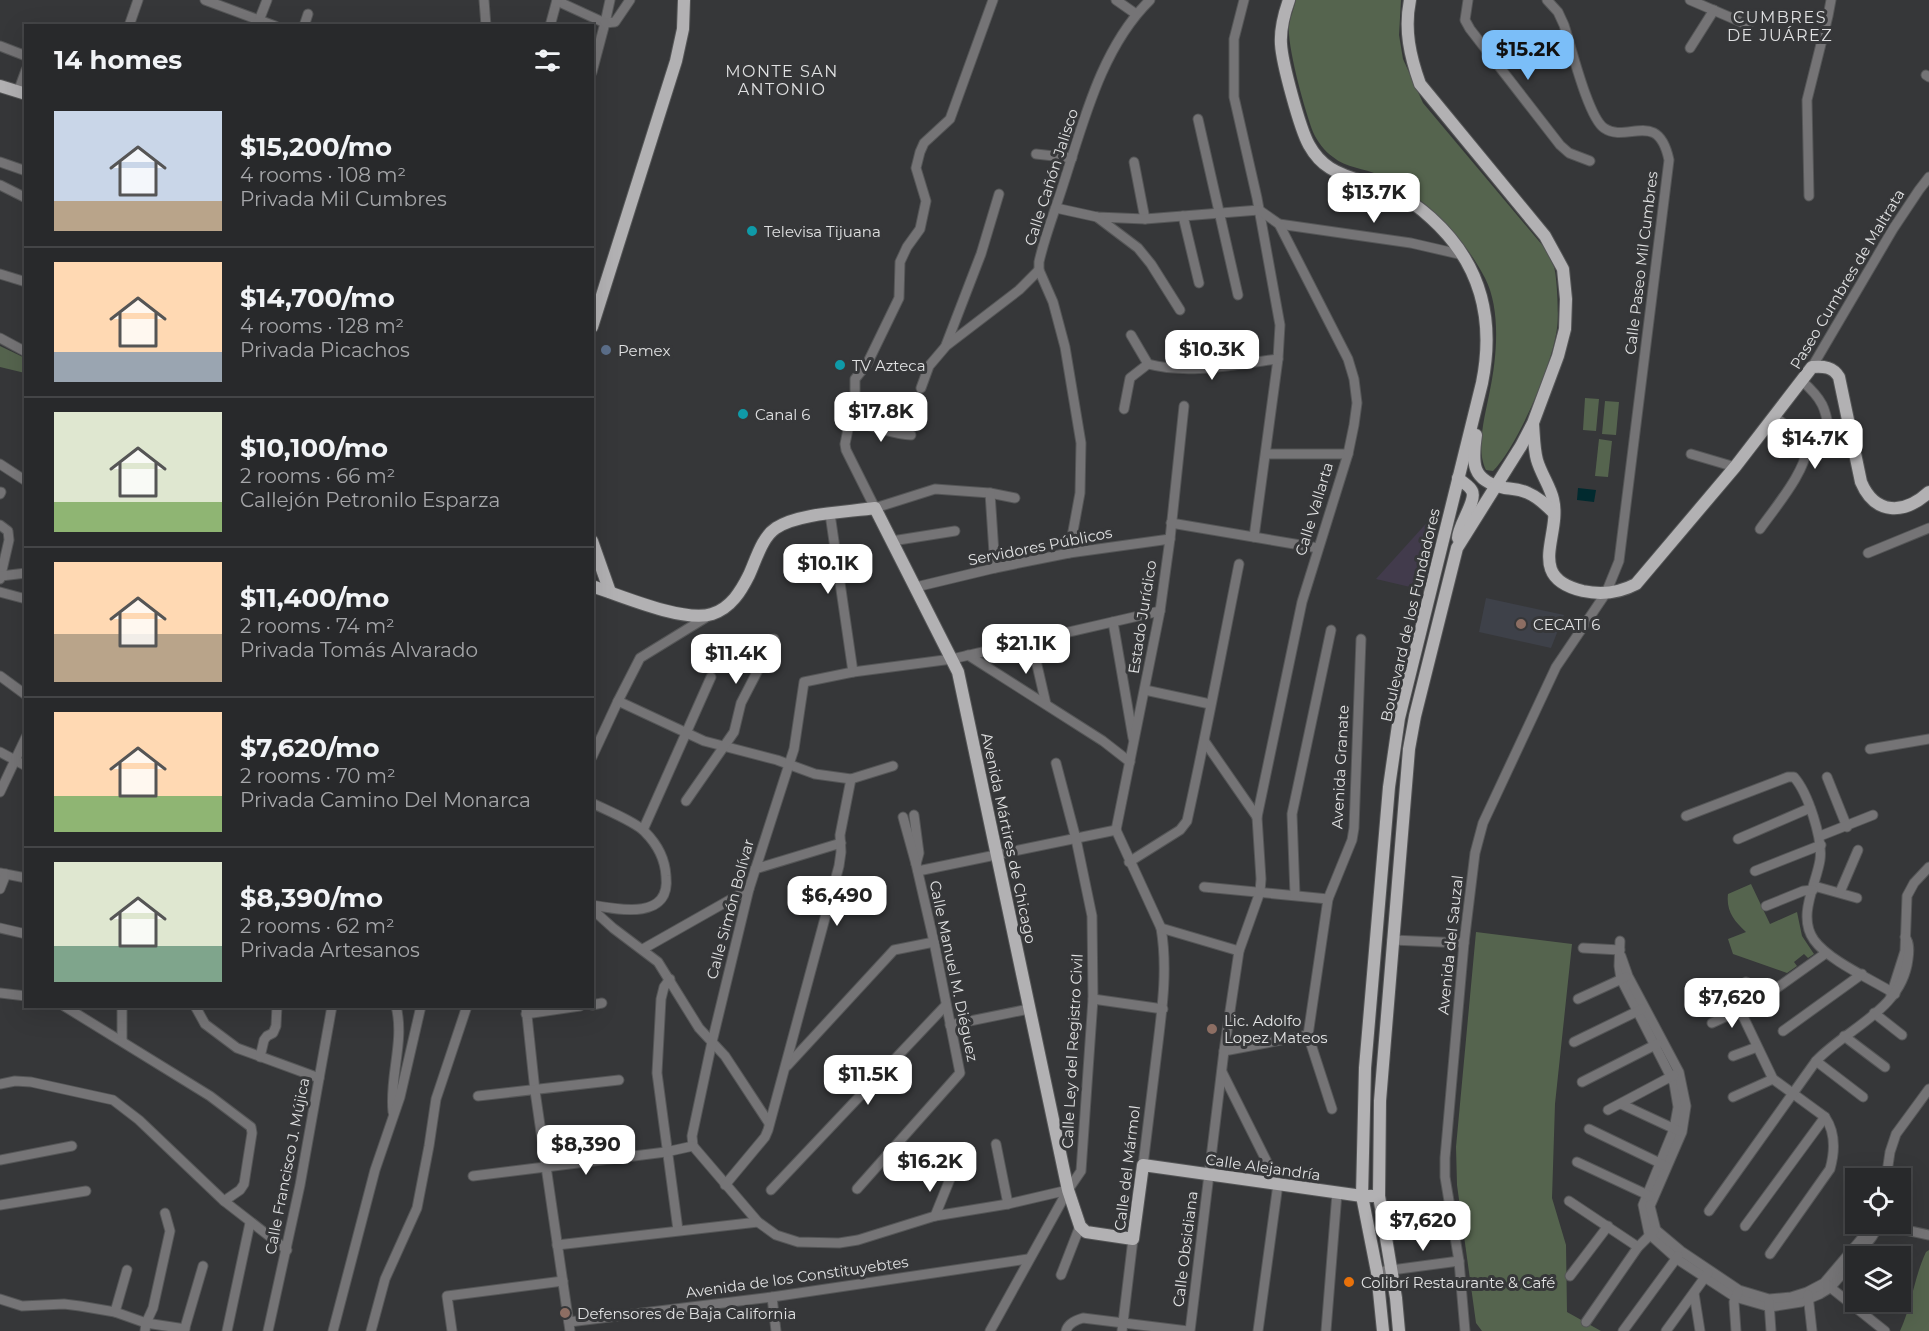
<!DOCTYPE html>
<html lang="en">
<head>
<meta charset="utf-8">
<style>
	body { margin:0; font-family:Montserrat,sans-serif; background:#343537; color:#f1f3f6; height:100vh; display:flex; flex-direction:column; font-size:22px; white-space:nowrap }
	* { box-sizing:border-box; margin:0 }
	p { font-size:20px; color:#a5a6a9 }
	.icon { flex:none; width:33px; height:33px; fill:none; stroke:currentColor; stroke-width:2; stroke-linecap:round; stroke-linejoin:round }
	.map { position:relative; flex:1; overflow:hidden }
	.panel { position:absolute; left:24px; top:24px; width:570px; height:984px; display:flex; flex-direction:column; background:#28292b; border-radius:0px; box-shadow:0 6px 24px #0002,0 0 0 2px #444547 }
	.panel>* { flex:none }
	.fabs { position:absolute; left:1845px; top:1168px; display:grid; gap:12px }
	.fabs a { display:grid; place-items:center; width:66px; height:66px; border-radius:0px; background:#28292b; box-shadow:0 6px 24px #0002,0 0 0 2px #444547; font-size:30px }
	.price { position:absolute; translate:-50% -51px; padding:0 14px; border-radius:12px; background:#fff; color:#222; font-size:20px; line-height:39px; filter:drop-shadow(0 2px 3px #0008) }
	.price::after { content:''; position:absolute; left:50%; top:36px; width:18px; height:14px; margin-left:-9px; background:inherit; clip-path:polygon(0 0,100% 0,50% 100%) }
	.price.on { background:#7bbef8; color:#111 }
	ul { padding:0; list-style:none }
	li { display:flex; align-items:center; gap:18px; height:150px; padding:0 30px }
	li+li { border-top:2px solid #444547 }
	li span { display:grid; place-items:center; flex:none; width:168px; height:120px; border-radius:0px; color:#555 }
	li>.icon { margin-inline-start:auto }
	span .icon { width:72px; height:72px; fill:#fffc; stroke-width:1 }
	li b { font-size:26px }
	h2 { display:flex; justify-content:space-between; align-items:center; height:72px; padding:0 30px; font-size:26px }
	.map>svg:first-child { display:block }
</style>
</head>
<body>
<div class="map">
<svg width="1929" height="1331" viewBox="0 0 1929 1331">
	<rect width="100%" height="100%" fill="#363739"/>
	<polygon fill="#423b4c" points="1441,507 1423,590 1376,579"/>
	<polygon fill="#3e4149" points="1486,598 1564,615 1551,648 1479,632"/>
	<g fill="#55644e">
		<path d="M1296 0H1401L1399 35 1403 59 1423 103 1543 246C1547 253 1551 260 1554 267 1557 276 1559 317 1557 328 1553 363 1518 446 1493 471L1486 470C1475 449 1486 412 1490 390 1497 356 1501 309 1485 278 1461 233 1425 197 1379 175 1364 168 1346 168 1333 157 1325 152 1317 141 1313 132 1305 111 1287 47 1289 26 1290 18 1294 8 1296 0Z"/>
		<polygon points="0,346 25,358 25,373 0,367"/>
		<polygon points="1585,398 1599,399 1596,431 1583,430"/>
		<polygon points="1605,401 1619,402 1616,435 1602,434"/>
		<polygon points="1599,439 1612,441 1608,477 1595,476"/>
		<path d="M1751 884 1770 924 1797 912 1802 936 1814 954 1808 958 1804 954 1794 962 1797 966 1787 973 1733 954 1728 939 1746 932C1734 921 1726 911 1728 894Z"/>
		<polygon points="1476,932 1572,944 1555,1104 1552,1198 1566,1245 1567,1312 1601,1331 1482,1331 1476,1323 1457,1185 1456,1147"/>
		<path d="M1929 1250V1331H1900C1912 1305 1914 1277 1926 1252Z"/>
	</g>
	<polygon fill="#012a2f" points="1578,488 1596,490 1594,502 1577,500"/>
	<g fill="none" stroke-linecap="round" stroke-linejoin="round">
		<defs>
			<g id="minor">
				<polyline points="205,0 275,26"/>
				<polyline points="484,0 486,26"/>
				<polyline points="993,0 950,119 924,143 920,152 916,168 926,201 920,229 907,247 900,262 899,298 867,364 855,379 855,395 845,444 846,450 875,508 935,489 990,493 1015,498"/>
				<polyline points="1116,0 1136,14"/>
				<polyline points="1244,0 1234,39 1234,97 1257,198 1280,325 1278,359 1254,537"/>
				<polyline points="1468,0 1465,20 1470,29 1560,145 1569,153 1590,161"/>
				<polyline points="1690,0 1748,25"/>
				<polyline points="557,1 605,23 610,0"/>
				<polyline points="258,23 267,0"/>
				<polyline points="129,26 138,0"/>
				<polyline points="304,26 308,14"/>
				<polyline points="550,26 557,0"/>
				<polyline points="0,46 26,56"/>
				<polyline points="1690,48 1714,10"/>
				<polyline points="592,72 605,23 615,22 630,0"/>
				<polyline points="1926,75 1929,77"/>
				<polyline points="18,92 26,70"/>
				<polyline points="1198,119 1238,295"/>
				<polyline points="1036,154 1072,158"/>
				<polyline points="0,162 26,171"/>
				<polyline points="1134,162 1145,219"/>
				<polyline points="0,185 26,198"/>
				<polyline points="1809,196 1807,100 1828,16 1831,0"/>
				<polyline points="1056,208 1097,217 1145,219 1259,210 1279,224 1411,243 1463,255"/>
				<polyline points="1183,216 1199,283"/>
				<polyline points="1097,217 1138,248 1151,264 1180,310"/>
				<polyline points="0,274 26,282"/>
				<path d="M1131 335 1148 364C1190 375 1236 364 1278 359"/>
				<polyline points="0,338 26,352"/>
				<polyline points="946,345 981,254 999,194"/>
				<polyline points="1812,367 1893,229 1919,190 1929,177"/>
				<path d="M1802 381C1828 404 1825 412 1832 444"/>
				<polyline points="921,388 929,366 946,346 1019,290 1039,270"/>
				<polyline points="1124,409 1130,378 1148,364"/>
				<path d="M849 425C875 422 888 435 911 435"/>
				<polyline points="1266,454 1348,454"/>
				<polyline points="1691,454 1735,467"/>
				<polyline points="0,464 26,481"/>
				<polyline points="990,493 995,568"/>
				<polyline points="0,494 1,492"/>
				<polyline points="830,514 853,672"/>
				<polyline points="1171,523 1318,548"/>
				<polyline points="0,525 8,531 9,540 0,579"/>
				<path d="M1760 529C1771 513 1813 463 1805 445 1800 434 1783 424 1774 416"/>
				<polyline points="892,541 955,531"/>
				<path d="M1069 553 1080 493 1081 443 1065 347 1053 302 1039 270V262C1045 235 1056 208 1064 182 1084 120 1102 47 1150 0"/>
				<polyline points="1868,553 1929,528"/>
				<polyline points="1,576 26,573"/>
				<polyline points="916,587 995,568 1069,553 1170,539"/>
				<polyline points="0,592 26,599"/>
				<polyline points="1113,622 1133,738"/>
				<polyline points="1031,639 1046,704"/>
				<polyline points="968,655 1103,741 1130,762"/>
				<polyline points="0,676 26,695"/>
				<polyline points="1145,690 1210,704"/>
				<polyline points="618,701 704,741 777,760 815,774 851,779 893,766"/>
				<polyline points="1205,742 1257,817"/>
				<polyline points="1870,749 1929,739"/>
				<polyline points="0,752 26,766"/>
				<polyline points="592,757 618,701 640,658 710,615"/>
				<polyline points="1827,777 1847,827"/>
				<polyline points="0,792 26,737"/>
				<polyline points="686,801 734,732 741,703 774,639"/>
				<path d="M592 803C606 810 636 822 645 832 657 844 665 859 666 876 671 920 620 910 592 905"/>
				<polyline points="914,815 919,853 916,864"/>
				<path d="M1686 816 1788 777H1794C1808 793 1823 839 1820 860 1816 885 1797 916 1814 940 1829 961 1873 980 1895 994"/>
				<polyline points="643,830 711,677"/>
				<polyline points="1116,830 1160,611 1170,539 1184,406"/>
				<path d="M1116 830 1161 928C1168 969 1162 1010 1157 1051 1152 1089 1148 1127 1143 1165"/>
				<polyline points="1820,836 1873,815"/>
				<polyline points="1738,839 1810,808"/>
				<path d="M1129 862 1180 830 1187 821C1206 735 1222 649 1239 564"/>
				<polyline points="755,869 841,843"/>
				<polyline points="918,871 1116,830"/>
				<polyline points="1755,871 1821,845"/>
				<polyline points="0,873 26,878"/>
				<polyline points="1814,886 1857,898"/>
				<polyline points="1204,887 1328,899"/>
				<polyline points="0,889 6,874"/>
				<polyline points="1840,892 1858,850"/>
				<polyline points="1295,895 1292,814 1331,630"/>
				<polyline points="1766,906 1803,891 1813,890"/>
				<polyline points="592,909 613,928 658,962 699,1028 725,1056 769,1123"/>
				<polyline points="0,928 26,934"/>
				<polyline points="1161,928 1239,951"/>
				<polyline points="1392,940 1464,943"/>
				<polyline points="1620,941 1619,966 1621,979 1674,1083 1678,1107 1674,1129 1643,1205 1649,1234 1677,1259 1735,1297 1770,1307 1801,1302 1820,1294 1830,1288 1856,1258"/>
				<polyline points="1583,948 1620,950"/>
				<polyline points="643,949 749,889"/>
				<polyline points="1621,956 1628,976 1679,1072 1686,1106 1682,1132 1650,1206 1656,1230 1681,1251 1739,1290 1769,1299 1791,1297 1807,1292 1824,1283 1874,1224"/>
				<polyline points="670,979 664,987 661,999 657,1073 678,1230"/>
				<polyline points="1746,982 1764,991 1774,990 1826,953"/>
				<path d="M1736 992 1740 1010 1773 1079 1825 1117C1836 1133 1835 1151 1830 1169L1770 1254"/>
				<polyline points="0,993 26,996"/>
				<polyline points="1891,995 1905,951 1907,896 1914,883 1929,867"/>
				<polyline points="1093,999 1163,1009"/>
				<polyline points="1578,999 1626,977"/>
				<polyline points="592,1005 602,1003"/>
				<polyline points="64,1006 210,1096 251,1127 252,1133 244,1184 240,1190 224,1201"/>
				<polyline points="195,1006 205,1024 237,1048 319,1078"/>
				<polyline points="526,1006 535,1091 570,1331"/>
				<polyline points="1874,1013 1902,1035"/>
				<polyline points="526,1014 580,1006"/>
				<polyline points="1712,1023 1740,1010"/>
				<polyline points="950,1025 1029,1009"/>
				<polyline points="1783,1031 1862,974"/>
				<polyline points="1844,1036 1885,1067"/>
				<polyline points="122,1041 122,1006"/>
				<polyline points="1574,1042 1642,1009"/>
				<polyline points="1224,1051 1308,1035"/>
				<polyline points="1733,1056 1757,1047"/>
				<polyline points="260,1057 264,1040 267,1036 273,1033 276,1026 277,1006"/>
				<polyline points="1816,1061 1863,1097"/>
				<polyline points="787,1066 894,950 934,942"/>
				<polyline points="1222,1072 1278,1184 1258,1331"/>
				<polyline points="1582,1082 1657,1044"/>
				<polyline points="0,1084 15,1081 31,1082 113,1100 139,1120 224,1201 287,1250"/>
				<polyline points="478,1096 619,1080"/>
				<polyline points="1733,1097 1773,1079"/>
				<polyline points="1621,1104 1679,1131"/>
				<polyline points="1332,1109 1308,1035 1328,899 1352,840 1354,828 1361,639"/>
				<polyline points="1608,1110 1674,1075"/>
				<path d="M393 1112C389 1076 405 1042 396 1006"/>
				<polyline points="1589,1129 1666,1166"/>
				<polyline points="996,1144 1008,1204"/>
				<polyline points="693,1146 692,1136 712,1042 749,889 794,749 804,682 853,672 952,659 1160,611"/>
				<polyline points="693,1146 758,1222 776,1235 798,1242 839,1243 858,1240 935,1216 1008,1204 1068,1190"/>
				<polyline points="0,1160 72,1146"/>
				<polyline points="1577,1162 1650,1196"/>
				<polyline points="473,1176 666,1152 693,1146"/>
				<polyline points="1886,1179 1890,1152 1896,1134 1929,1089"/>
				<polyline points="725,1185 765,1137 768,1130 839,866 841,852 840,835 851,779"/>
				<polyline points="857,1189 960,1073 934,942 916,864 903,817"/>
				<polyline points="771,1190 946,1005"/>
				<polyline points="1569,1201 1638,1247"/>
				<polyline points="0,1205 86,1191"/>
				<path d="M1709 1211 1816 1061C1847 1028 1902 1010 1908 959 1909 952 1910 943 1905 937"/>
				<polyline points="935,1216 950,1179"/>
				<polyline points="1878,1224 1929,1235"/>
				<polyline points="1745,1226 1825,1117"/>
				<polyline points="557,1245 758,1222"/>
				<polyline points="1856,1257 1872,1237 1879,1225"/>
				<polyline points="1377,1272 1459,1261"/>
				<polyline points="1061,1275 1080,1226"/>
				<polyline points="1570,1276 1608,1226"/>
				<polyline points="1826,1284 1885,1331"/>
				<polyline points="1694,1293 1700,1331"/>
				<polyline points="1808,1295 1812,1331"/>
				<polyline points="772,1297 776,1331"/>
				<polyline points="0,1299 22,1306 64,1304 80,1306 115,1312 146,1323 185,1329"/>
				<polyline points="1769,1302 1771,1331"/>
				<polyline points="115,1312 127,1270"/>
				<polyline points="569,1322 772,1297 1028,1259"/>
				<polyline points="1586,1322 1638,1247 1654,1231"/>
				<polyline points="145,1331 146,1323 153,1308 170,1231 165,1213"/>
				<polyline points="184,1331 203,1266"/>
				<polyline points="227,1331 250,1223"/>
				<polyline points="268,1331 300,1185 332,1006"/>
				<polyline points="333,1331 375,1170 400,1097 421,1006"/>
				<polyline points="371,1331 385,1279 417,1208 429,1146 436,1099 467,1006"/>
				<polyline points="452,1331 447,1296 563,1281"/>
				<polyline points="990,1331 1068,1190 1081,1171 1093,999 1092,916 1076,839 1056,763"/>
				<path d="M1066 1331C1068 1323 1076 1320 1083 1318L1188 1331"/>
				<polyline points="1122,1331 1133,1239"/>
				<polyline points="1190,1331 1224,1051 1239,951 1260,892 1261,879 1257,817 1302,602 1348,454 1354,425 1357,403 1354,379 1348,359 1279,224"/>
				<polyline points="1326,1331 1337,1193"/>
				<path d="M1465 1331 1459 1261 1445 1177V1158L1464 943 1475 853 1483 823 1556 667 1606 593 1619 561 1669 160C1658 108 1627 144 1604 128 1588 117 1571 46 1564 25L1558 12 1547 0"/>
				<polyline points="1623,1331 1678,1256"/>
				<polyline points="1666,1331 1708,1273"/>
				<polyline points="1736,1331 1734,1302 1738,1292"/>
			</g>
			<g id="major">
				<path d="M1289 0C1284 14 1280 29 1281 44 1282 63 1300 129 1309 145 1314 154 1322 163 1330 168 1350 181 1374 182 1394 192 1408 199 1420 208 1431 218 1481 263 1495 319 1482 383L1399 718 1389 787 1365 1068 1362 1196 1377 1272 1383 1331"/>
				<polyline points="0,86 26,94"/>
				<polyline points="592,327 676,61 683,29 684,0"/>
				<path d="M1533 424C1534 436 1534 449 1537 460 1541 474 1550 486 1553 499 1562 536 1524 577 1583 591 1602 595 1619 593 1636 584L1735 467 1812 367C1824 366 1833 367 1839 377L1861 482C1875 515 1904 515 1929 492"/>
				<path d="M1476 435C1472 463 1471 481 1505 488 1513 489 1520 489 1528 493 1538 497 1546 505 1554 513"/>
				<path d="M1458 538C1458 525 1477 501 1472 491 1470 486 1462 482 1458 478"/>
				<polyline points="592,541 610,592"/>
				<path d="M592 586C621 596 685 623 712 614 731 608 741 591 749 575 756 560 762 537 776 528 798 513 848 512 875 508L958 672 1068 1190 1080 1226 1086 1232 1133 1239 1143 1165 1362 1196H1379"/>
				<path d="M1399 1331 1396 1298 1379 1196 1380 1101 1409 749 1415 716 1457 548 1521 446 1533 423 1558 356 1565 329 1566 299 1563 269 1545 236 1420 84C1410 56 1404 30 1410 0"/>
			</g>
		</defs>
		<use href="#minor" stroke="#555657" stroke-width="11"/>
		<use href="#major" stroke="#555657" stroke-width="14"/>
		<use href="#minor" stroke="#757476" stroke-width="9"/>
		<use href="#major" stroke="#b2b1b3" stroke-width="12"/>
	</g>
	<g fill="#0f9aa8" stroke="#363739" stroke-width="2">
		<circle cx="752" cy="231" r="6"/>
		<circle cx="840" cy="365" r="6"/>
		<circle cx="743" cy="414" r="6"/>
	</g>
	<circle fill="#5c6f8a" stroke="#363739" stroke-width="2" cx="606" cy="350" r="6"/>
	<g fill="#8d6e63" stroke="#363739" stroke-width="2">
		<circle cx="1521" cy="624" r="6"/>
		<circle cx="1212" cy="1029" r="6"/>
		<circle cx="565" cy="1313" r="6"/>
	</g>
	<circle fill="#e8710a" stroke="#363739" stroke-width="2" cx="1349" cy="1282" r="6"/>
	<g text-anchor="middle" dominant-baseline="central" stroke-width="6" stroke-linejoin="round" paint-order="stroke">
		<g font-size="15" fill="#e0e1e2" stroke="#363739">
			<text transform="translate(1051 177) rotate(-72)">Calle Cañón Jalisco</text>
			<text transform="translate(1641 263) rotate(-83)">Calle Paseo Mil Cumbres</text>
			<text transform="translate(1847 279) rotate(-59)">Paseo Cumbres de Maltrata</text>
			<text transform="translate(1314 509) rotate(-73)">Calle Vallarta</text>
			<text transform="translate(1040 546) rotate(-11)">Servidores Públicos</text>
			<text transform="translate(1410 615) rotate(-77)">Boulevard de los Fundadores</text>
			<text transform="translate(1142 617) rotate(-81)">Estado Jurídico</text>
			<text transform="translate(1340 767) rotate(-87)">Avenida Granate</text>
			<text transform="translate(1009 838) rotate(78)">Avenida Mártires de Chicago</text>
			<text transform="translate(730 909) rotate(-75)">Calle Simón Bolívar</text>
			<text transform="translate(1450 945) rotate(-84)">Avenida del Sauzal</text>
			<text transform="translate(954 971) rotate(78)">Calle Manuel M. Diéguez</text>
			<text transform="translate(1072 1051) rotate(-87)">Calle Ley del Registro Civil</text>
			<text transform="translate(287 1166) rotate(-79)">Calle Francisco J. Mújica</text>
			<text transform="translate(1263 1167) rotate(8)">Calle Alejandría</text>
			<text transform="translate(1127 1168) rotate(-83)">Calle del Mármol</text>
			<text transform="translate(1185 1249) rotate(-83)">Calle Obsidiana</text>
			<text transform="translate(797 1277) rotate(-8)">Avenida de los Constituyebtes</text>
		</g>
		<g font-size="15" fill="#e0e1e2" stroke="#363739" text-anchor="start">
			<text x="764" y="231">Televisa Tijuana</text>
			<text x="618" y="350">Pemex</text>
			<text x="852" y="365">TV Azteca</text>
			<text x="755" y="414">Canal 6</text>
			<text x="1533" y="624">CECATI 6</text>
			<text x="1224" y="1020">Lic. Adolfo<tspan x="1224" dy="17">Lopez Mateos</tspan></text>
			<text x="1361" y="1282">Colibrí Restaurante &amp; Café</text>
			<text x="577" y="1313">Defensores de Baja California</text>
		</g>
		<g font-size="16" letter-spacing="1.5" fill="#e0e1e2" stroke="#363739">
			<text x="1780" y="17">CUMBRES<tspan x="1780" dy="18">DE JUÁREZ</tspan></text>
			<text x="782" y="71">MONTE SAN<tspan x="782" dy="18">ANTONIO</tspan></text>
		</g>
	</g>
</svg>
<div class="fabs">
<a><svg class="icon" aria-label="locate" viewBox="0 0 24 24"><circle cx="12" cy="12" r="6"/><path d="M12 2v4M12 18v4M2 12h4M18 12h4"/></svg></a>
<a><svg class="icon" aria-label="layers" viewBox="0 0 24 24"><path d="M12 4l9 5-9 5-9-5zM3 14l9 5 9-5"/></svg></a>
</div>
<b class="price on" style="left:1528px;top:81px">$15.2K</b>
<b class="price" style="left:1374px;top:224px">$13.7K</b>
<b class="price" style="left:1212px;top:381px">$10.3K</b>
<b class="price" style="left:881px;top:443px">$17.8K</b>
<b class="price" style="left:1815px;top:470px">$14.7K</b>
<b class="price" style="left:828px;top:595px">$10.1K</b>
<b class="price" style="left:1026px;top:675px">$21.1K</b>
<b class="price" style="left:736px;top:685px">$11.4K</b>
<b class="price" style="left:837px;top:927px">$6,490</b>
<b class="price" style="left:1732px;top:1029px">$7,620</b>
<b class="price" style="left:868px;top:1106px">$11.5K</b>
<b class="price" style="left:586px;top:1176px">$8,390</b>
<b class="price" style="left:930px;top:1193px">$16.2K</b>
<b class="price" style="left:1423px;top:1252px">$7,620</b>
<section class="panel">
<h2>14 homes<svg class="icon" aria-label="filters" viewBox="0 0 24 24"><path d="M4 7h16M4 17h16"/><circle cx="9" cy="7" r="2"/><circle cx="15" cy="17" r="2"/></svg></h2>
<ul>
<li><span style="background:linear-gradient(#c9d6e8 75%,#b9a48a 0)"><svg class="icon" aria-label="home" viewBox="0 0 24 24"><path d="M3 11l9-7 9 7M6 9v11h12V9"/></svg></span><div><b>$15,200/mo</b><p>4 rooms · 108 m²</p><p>Privada Mil Cumbres</p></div></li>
<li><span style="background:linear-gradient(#ffd9b3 75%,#9aa5b1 0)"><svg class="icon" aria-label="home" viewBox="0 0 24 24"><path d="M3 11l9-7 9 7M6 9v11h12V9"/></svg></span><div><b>$14,700/mo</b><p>4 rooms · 128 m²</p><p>Privada Picachos</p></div></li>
<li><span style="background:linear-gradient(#dfe7d0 75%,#8fb573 0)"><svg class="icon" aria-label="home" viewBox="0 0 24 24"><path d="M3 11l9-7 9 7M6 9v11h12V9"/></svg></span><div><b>$10,100/mo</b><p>2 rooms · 66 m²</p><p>Callejón Petronilo Esparza</p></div></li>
<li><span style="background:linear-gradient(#ffd9b3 60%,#b9a48a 0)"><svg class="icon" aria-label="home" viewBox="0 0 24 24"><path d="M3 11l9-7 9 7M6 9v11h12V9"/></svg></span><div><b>$11,400/mo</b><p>2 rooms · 74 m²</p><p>Privada Tomás Alvarado</p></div></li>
<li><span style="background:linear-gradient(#ffd9b3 70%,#8fb573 0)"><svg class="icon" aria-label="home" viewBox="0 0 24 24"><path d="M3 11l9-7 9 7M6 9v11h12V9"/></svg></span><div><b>$7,620/mo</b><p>2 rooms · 70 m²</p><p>Privada Camino Del Monarca</p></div></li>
<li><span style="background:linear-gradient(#dfe7d0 70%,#7fa58c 0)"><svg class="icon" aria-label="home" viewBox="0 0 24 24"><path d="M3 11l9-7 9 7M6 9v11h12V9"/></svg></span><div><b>$8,390/mo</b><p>2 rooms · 62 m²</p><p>Privada Artesanos</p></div></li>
</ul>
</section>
</div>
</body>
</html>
